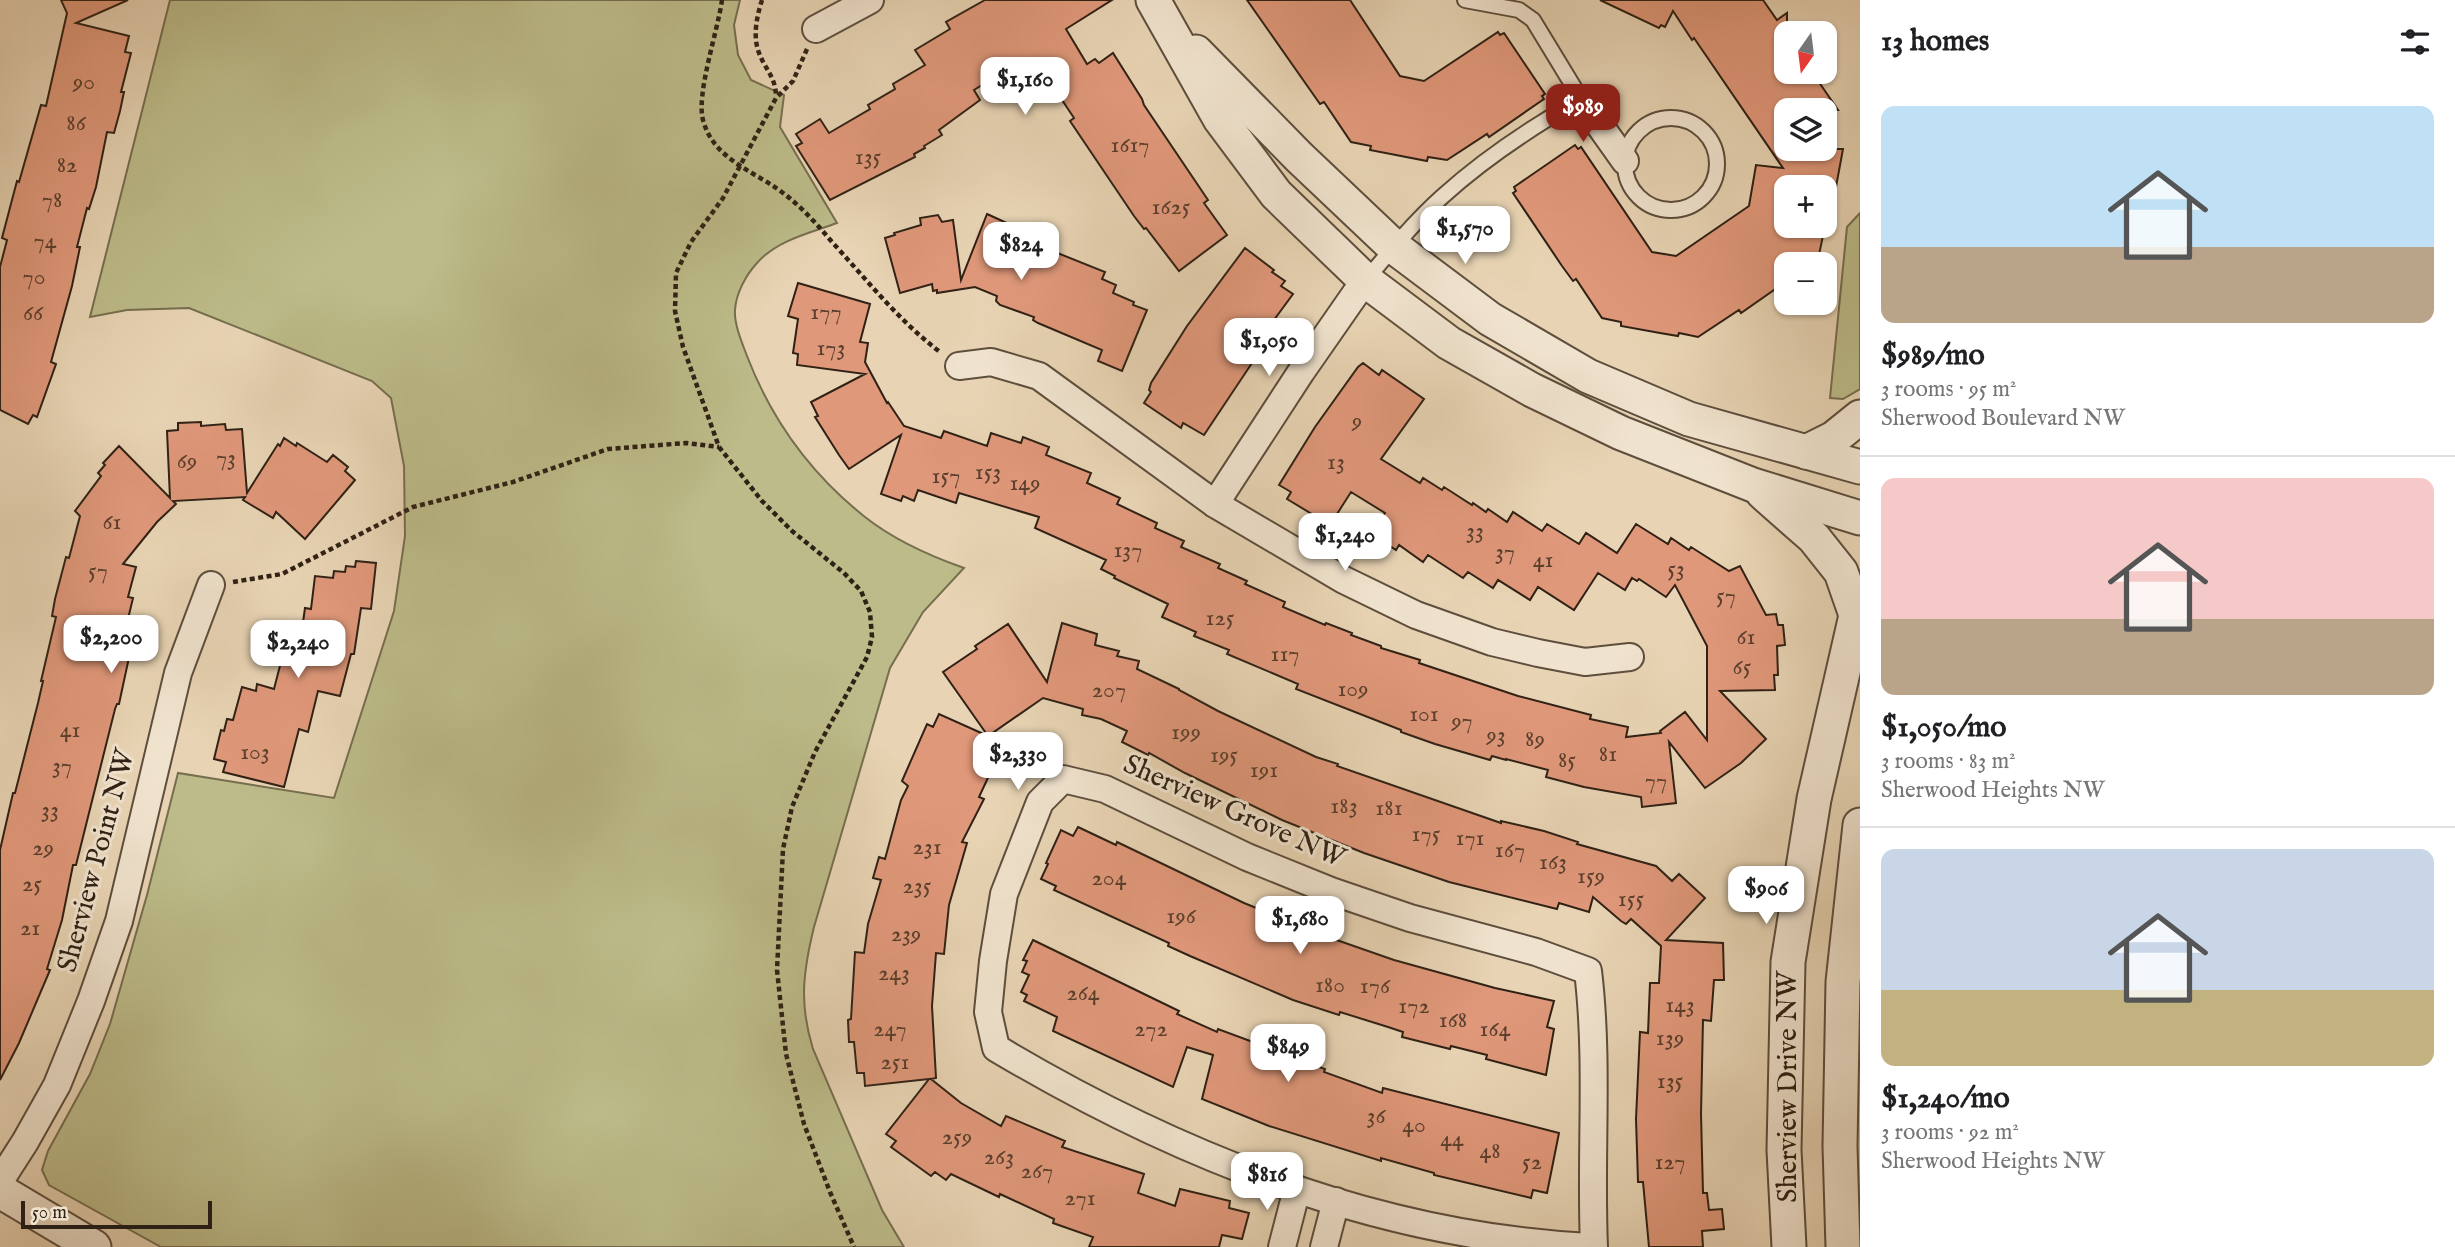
<!DOCTYPE html>
<html lang="en">
<head>
<meta charset="utf-8">
<style>
	body { margin:0; font-family:"IM FELL English",serif; background:#f6f6f6; color:#202124; height:100vh; display:flex; flex-direction:column; font-size:26px; white-space:nowrap }
	* { box-sizing:border-box; margin:0 }
	p { font-size:23px; color:#757577 }
	.icon { flex:none; width:38px; height:38px; fill:none; stroke:currentColor; stroke-width:2; stroke-linecap:round; stroke-linejoin:round }
	.map { position:relative; flex:1; overflow:hidden }
	.side { display:flex; flex-direction:column; background:#fff; width:595px }
	.side>* { flex:none }
	.needle { width:46px; rotate:194deg }
	.tools { position:absolute; left:1774px; top:21px; display:grid; gap:14px }
	.tools a { display:grid; place-items:center; width:63px; height:63px; border-radius:14px; background:#fff; box-shadow:0 2px 5px #0004; font-size:35px }
	.scale { position:absolute; left:21px; bottom:18px; width:191px; box-sizing:border-box; padding-left:7px; border:4px solid #2f2115; border-top:0; font-size:19px; line-height:24px; white-space:nowrap; color:#2f2115; -webkit-text-stroke:5px #f0e3ce; paint-order:stroke }
	.price { position:absolute; translate:-50% -60px; padding:0 16px; border-radius:14px; background:#fff; color:#222; font-size:23px; line-height:46px; filter:drop-shadow(0 2px 4px #0008) }
	.price::after { content:''; position:absolute; left:50%; top:42px; width:21px; height:16px; margin-left:-10px; background:inherit; clip-path:polygon(0 0,100% 0,50% 100%) }
	.price.active { background:#8f2418; color:#fff }
	ul { padding:0; list-style:none }
	li { display:grid; align-content:center; gap:14px; height:371px; padding:0 21px }
	li+li { border-top:2px solid #e0e0e0 }
	li span { display:grid; place-items:center; height:217px; border-radius:14px; color:#555 }
	li>.icon { margin-inline-start:auto }
	span .icon { width:126px; height:126px; fill:#fffc; stroke-width:1 }
	li b { font-size:30px }
	h2 { display:flex; justify-content:space-between; align-items:center; height:84px; padding:0 21px; font-size:30px }
	main { display:flex; flex:1; min-height:0 }
	.map>svg:first-child { display:block }
</style>
</head>
<body>
<main>
<div class="map">
<svg width="1860" height="1247" viewBox="0 0 1860 1247">
	<rect width="100%" height="100%" fill="#e8d4b4"/>
	<filter id="stains"><feTurbulence type="fractalNoise" baseFrequency=".00286" numOctaves="4"/><feColorMatrix values="0 0 0 0 .2 0 0 0 0 .09 0 0 0 0 .02 0 0 0 .5 -.17"/></filter>
	<radialGradient id="worn" r=".72"><stop offset=".6" stop-color="#630" stop-opacity="0"/><stop offset="1" stop-color="#630" stop-opacity=".3"/></radialGradient>
	<g fill="#bcbb89" stroke="#766e4f" stroke-width="2">
		<path d="M170 0H740L734 25 738 55 751 80 784 95 780 127 837 223C810 233 777 240 757 263 746 275 736 293 735 310 734 324 742 343 747 356 772 421 811 474 865 517 894 540 930 556 964 568L923 612 890 668 814 927C803 972 799 1004 813 1049L882 1210 904 1247H161L49 1185 42 1170 48 1151 90 1074 110 1024 147 895 178 773 334 798 394 611 405 536 404 466 391 398 372 381 189 308 127 310 90 317Z"/>
		<polygon points="1860,213 1860,389 1843,399 1830,398 1847,227"/>
	</g>
	<g fill="#e0987a" stroke="#2f2115" stroke-width="2">
		<polygon points="61,0 128,0 76,23 129,36 125,52 131,53 121,92 124,92 120,111 114,133 107,132 96,187 89,209 87,208 77,247 80,247 72,286 51,362 56,364 37,417 33,415 28,424 0,410 0,267 7,240 2,238 17,181 19,182 41,105 46,106 67,13"/>
		<polygon points="985,0 1112,0 1066,29 1087,64 1095,59 1099,63 1113,53 1142,99 1144,105 1208,200 1204,203 1227,235 1179,271 1146,228 1144,229 1134,216 1070,121 1074,118 1034,58 1013,71 1011,67 974,90 980,100 939,130 942,135 924,146 925,148 914,154 915,157 830,200 796,146 802,143 796,134 820,119 829,133 870,109 868,105 895,89 893,84 925,65 915,50 950,29 946,22"/>
		<polygon points="1247,0 1350,0 1400,76 1424,81 1498,32 1500,35 1504,33 1545,94 1542,96 1544,99 1489,137 1487,134 1447,160 1428,157 1427,161 1370,150 1371,146 1351,142 1324,102 1320,104"/>
		<polygon points="1600,0 1763,0 1777,20 1787,13 1787,72 1812,72 1838,110 1787,110 1787,149 1843,149 1836,187 1787,187 1787,226 1825,226 1819,255 1805,264 1787,264 1787,277 1779,282 1781,285 1741,313 1739,310 1698,337 1679,333 1678,336 1660,333 1621,326 1621,322 1602,318 1576,279 1573,281 1562,266 1513,193 1516,191 1514,187 1575,145 1578,149 1581,147 1652,252 1676,256 1749,206 1756,165 1783,168 1694,38 1692,40 1673,11 1665,27 1661,25 1659,28"/>
		<polygon points="987,214 1018,228 1016,233 1051,247 1050,250 1105,272 1102,279 1116,285 1113,293 1134,302 1133,305 1147,310 1122,371 1098,361 1102,350 1038,323 1033,320 1034,317 1000,305 996,301 997,296 975,287 937,293 937,290 933,291 932,284 900,293 885,238 895,235 894,233 921,225 920,218 938,215 942,222 953,220 961,280"/>
		<polygon points="1245,248 1274,270 1272,272 1285,281 1281,286 1293,294 1271,324 1276,327 1204,435 1183,423 1181,428 1144,403 1151,392 1149,390 1151,383 1187,326"/>
		<polygon points="798,283 870,304 860,342 868,343 865,362 887,403 888,402 904,426 941,438 944,431 987,446 991,433 1021,443 1023,437 1049,447 1046,455 1091,473 1087,483 1120,498 1117,504 1157,523 1155,528 1184,541 1181,547 1220,564 1218,568 1247,581 1245,584 1285,602 1283,607 1325,625 1326,623 1352,633 1351,635 1381,646 1381,648 1420,660 1419,663 1518,696 1591,715 1590,719 1628,727 1626,737 1661,733 1660,731 1685,712 1707,740 1707,646 1675,585 1666,597 1639,579 1637,581 1632,578 1625,590 1598,573 1574,610 1538,587 1530,600 1498,580 1493,588 1468,572 1463,578 1428,555 1423,562 1399,545 1396,550 1375,536 1386,518 1383,516 1385,513 1351,492 1330,525 1287,499 1291,492 1279,485 1315,427 1358,367 1363,363 1379,375 1382,370 1424,399 1381,459 1420,483 1423,478 1442,490 1444,487 1472,505 1473,503 1486,512 1488,509 1507,522 1513,512 1542,531 1547,524 1579,544 1586,533 1617,553 1636,524 1668,544 1671,538 1689,550 1691,547 1729,571 1740,566 1766,615 1776,614 1778,625 1783,625 1785,645 1777,646 1778,675 1774,675 1775,690 1720,691 1766,739 1741,763 1705,788 1669,742 1676,803 1642,807 1641,797 1584,787 1546,777 1548,770 1506,759 1506,760 1492,756 1490,760 1435,744 1401,732 1401,730 1296,689 1298,684 1227,654 1229,650 1194,636 1196,632 1162,617 1168,604 1114,578 1115,576 1101,569 1106,560 1035,528 1039,517 959,493 956,503 918,490 914,501 903,496 901,501 881,494 901,435 849,469 839,455 815,417 818,416 811,402 865,374 797,365 798,354 793,353 798,319 788,316"/>
		<polygon points="201,422 201,426 225,424 226,430 242,429 247,493 278,444 280,446 284,438 296,446 297,443 327,462 333,455 348,467 345,471 355,480 305,539 276,512 273,518 243,500 245,497 173,501 176,504 157,522 123,564 136,567 128,597 133,598 122,644 131,648 119,704 117,704 115,709 76,865 73,865 62,920 47,969 50,970 19,1043 0,1080 0,850 13,793 15,793 38,703 43,681 41,681 56,617 52,616 55,599 66,557 69,558 80,516 75,511 101,476 98,473 105,465 103,463 119,446 170,498 167,431 178,430 178,423"/>
		<polygon points="356,561 376,563 371,609 361,608 354,654 351,654 340,696 318,691 308,732 299,729 284,787 223,772 226,762 214,759 221,730 224,731 227,719 233,720 242,687 256,691 257,684 274,689 283,654 295,657 297,651 299,651 305,608 311,609 315,576 333,578 334,571 345,572 346,566 355,567"/>
		<polygon points="1062,623 1097,634 1095,645 1119,651 1117,656 1139,661 1137,669 1179,689 1179,690 1218,711 1316,757 1338,764 1337,766 1501,823 1501,821 1544,831 1578,842 1577,844 1656,866 1672,881 1679,874 1705,898 1666,940 1723,943 1724,980 1714,980 1711,1021 1703,1020 1701,1114 1703,1193 1707,1193 1709,1210 1722,1209 1724,1229 1702,1231 1703,1247 1649,1247 1643,1182 1638,1182 1636,1119 1640,1032 1648,1033 1650,983 1659,983 1661,946 1631,919 1626,924 1621,921 1593,897 1589,912 1559,903 1557,909 1449,882 1364,853 1282,820 1185,773 1149,753 1148,755 1122,742 1127,731 1101,719 1082,715 1083,709 1043,698 981,741 1001,750 979,797 984,799 962,842 967,843 949,905 944,954 936,953 932,1006 936,1078 931,1079 961,1103 1001,1126 1006,1116 1065,1141 1062,1147 1144,1174 1138,1193 1175,1206 1180,1189 1230,1201 1229,1208 1249,1213 1242,1239 1222,1235 1219,1247 1089,1247 1093,1237 1053,1223 1054,1219 1000,1194 999,1197 951,1174 946,1180 935,1172 931,1176 891,1147 896,1141 886,1134 929,1079 865,1086 864,1073 857,1073 854,1042 849,1042 848,1020 851,1019 855,952 864,953 868,924 881,880 873,878 879,857 885,859 901,800 908,786 902,781 927,724 933,727 939,714 988,736 943,672 977,649 975,646 1008,624 1047,682"/>
		<polygon points="1078,827 1116,845 1117,842 1244,903 1328,937 1394,960 1495,988 1554,1001 1547,1027 1554,1029 1546,1075 1486,1059 1487,1055 1451,1046 1450,1049 1402,1037 1403,1032 1388,1027 1340,1012 1339,1015 1293,1000 1190,956 1168,946 1169,943 1054,890 1056,886 1041,879 1048,864 1046,863 1061,830 1073,836"/>
		<polygon points="1033,940 1179,1011 1177,1014 1217,1032 1218,1029 1325,1069 1324,1072 1382,1093 1383,1088 1559,1133 1547,1193 1533,1190 1531,1198 1434,1175 1434,1173 1381,1158 1381,1161 1269,1126 1202,1099 1213,1055 1187,1047 1173,1087 1053,1031 1057,1017 1024,1001 1027,995 1021,992 1029,975 1022,972 1027,961 1023,960"/>
	</g>
	<g fill="none" stroke-linecap="round" stroke-linejoin="round">
		<defs>
			<g id="service">
				<circle cx="1671" cy="164" r="46"/>
				<path d="M1366 280C1390 251 1415 221 1443 196 1485 158 1532 127 1581 99L1533 20 1519 10 1465 0"/>
			</g>
			<g id="minor">
				<polyline points="816,29 870,0"/>
				<polyline points="1581,99 1625,161"/>
				<polyline points="959,366 991,362 1039,376 1215,504 1344,580 1416,615 1492,642 1538,653 1585,662 1630,657"/>
				<polyline points="1215,504 1301,372 1365,280"/>
				<polyline points="0,1181 25,1142 57,1085 91,1001 119,921 178,673 211,585"/>
				<polyline points="1282,1247 1297,1189"/>
				<polyline points="1324,1247 1336,1201"/>
				<path d="M1589 1247C1378 1236 1175 1155 996 1048L988 1012 993 961 1004 894 1040 802 1063 779 1105 789 1247 857 1331 891 1410 918 1536 952 1588 971C1599 1062 1590 1155 1594 1247"/>
			</g>
			<g id="tertiary">
				<polyline points="1153,0 1220,119 1276,194 1365,280 1449,343 1532,390 1621,433 1753,485 1860,518"/>
				<polyline points="1196,52 1299,157 1394,247 1490,319 1588,376 1689,419 1860,467"/>
				<polyline points="1806,452 1834,438 1860,417"/>
				<polyline points="1763,493 1814,538 1841,572 1856,615"/>
				<polyline points="0,1191 94,1247"/>
				<polyline points="1789,1247 1784,1150 1788,962 1814,799 1860,598"/>
				<polyline points="1843,1247 1840,1146 1843,982 1860,825"/>
			</g>
		</defs>
		<use href="#service" stroke="#5d4e3d" stroke-width="18"/>
		<use href="#minor" stroke="#5d4e3d" stroke-width="30"/>
		<use href="#tertiary" stroke="#5d4e3d" stroke-width="37"/>
		<g stroke="#2f2115" stroke-width="4.5" stroke-dasharray="5 3.5" stroke-linecap="butt">
			<path d="M722 0C718 30 696 94 703 120 713 158 751 170 779 190 800 205 816 223 832 242 867 280 899 321 940 352"/>
			<path d="M762 0C757 16 753 34 758 50 764 69 776 76 776 97"/>
			<polyline points="807,49 793,81 776,98 723,198 691,242 676,273 675,311 683,347 719,447 762,501 792,531 844,573 861,591 870,612 872,637 867,657 815,752 792,807 783,849 777,970 786,1054 804,1124 830,1192 854,1247"/>
			<polyline points="233,582 282,574 413,507 513,482 608,449 686,443 719,447"/>
		</g>
		<use href="#service" stroke="#f0e3ce" stroke-width="14"/>
		<use href="#minor" stroke="#f0e3ce" stroke-width="26"/>
		<use href="#tertiary" stroke="#f0e3ce" stroke-width="33"/>
	</g>
	<g text-anchor="middle" dominant-baseline="central" stroke-width="6" stroke-linejoin="round" paint-order="stroke">
		<g font-size="24" fill="#5b3f2e">
			<text x="84" y="82">90</text>
			<text x="76" y="123">86</text>
			<text x="1130" y="145">1617</text>
			<text x="868" y="157">135</text>
			<text x="67" y="165">82</text>
			<text x="52" y="200">78</text>
			<text x="1171" y="207">1625</text>
			<text x="45" y="241">74</text>
			<text x="34" y="277">70</text>
			<text x="826" y="312">177</text>
			<text x="33" y="313">66</text>
			<text x="831" y="348">173</text>
			<text x="1357" y="421">9</text>
			<text x="226" y="458">73</text>
			<text x="187" y="461">69</text>
			<text x="1336" y="462">13</text>
			<text x="988" y="472">153</text>
			<text x="946" y="476">157</text>
			<text x="1025" y="483">149</text>
			<text x="112" y="522">61</text>
			<text x="1475" y="531">33</text>
			<text x="1128" y="550">137</text>
			<text x="1505" y="552">37</text>
			<text x="1543" y="560">41</text>
			<text x="1676" y="569">53</text>
			<text x="98" y="571">57</text>
			<text x="1726" y="596">57</text>
			<text x="1220" y="618">125</text>
			<text x="1746" y="637">61</text>
			<text x="1285" y="654">117</text>
			<text x="1742" y="667">65</text>
			<text x="1353" y="689">109</text>
			<text x="1109" y="690">207</text>
			<text x="1424" y="714">101</text>
			<text x="1462" y="721">97</text>
			<text x="70" y="730">41</text>
			<text x="1186" y="732">199</text>
			<text x="1496" y="735">93</text>
			<text x="1535" y="739">89</text>
			<text x="255" y="752">103</text>
			<text x="1608" y="754">81</text>
			<text x="1224" y="755">195</text>
			<text x="1567" y="760">85</text>
			<text x="62" y="766">37</text>
			<text x="1264" y="770">191</text>
			<text x="1656" y="781">77</text>
			<text x="1344" y="806">183</text>
			<text x="1389" y="808">181</text>
			<text x="50" y="810">33</text>
			<text x="1426" y="834">175</text>
			<text x="1470" y="838">171</text>
			<text x="927" y="847">231</text>
			<text x="43" y="848">29</text>
			<text x="1510" y="850">167</text>
			<text x="1553" y="862">163</text>
			<text x="1591" y="876">159</text>
			<text x="1109" y="878">204</text>
			<text x="32" y="884">25</text>
			<text x="917" y="886">235</text>
			<text x="1631" y="899">155</text>
			<text x="1181" y="916">196</text>
			<text x="30" y="928">21</text>
			<text x="906" y="934">239</text>
			<text x="894" y="973">243</text>
			<text x="1330" y="985">180</text>
			<text x="1375" y="986">176</text>
			<text x="1083" y="993">264</text>
			<text x="1680" y="1005">143</text>
			<text x="1414" y="1006">172</text>
			<text x="1453" y="1020">168</text>
			<text x="890" y="1029">247</text>
			<text x="1151" y="1029">272</text>
			<text x="1495" y="1029">164</text>
			<text x="1670" y="1038">139</text>
			<text x="895" y="1062">251</text>
			<text x="1670" y="1081">135</text>
			<text x="1376" y="1116">36</text>
			<text x="1414" y="1125">40</text>
			<text x="957" y="1137">259</text>
			<text x="1452" y="1139">44</text>
			<text x="1490" y="1151">48</text>
			<text x="999" y="1157">263</text>
			<text x="1532" y="1162">52</text>
			<text x="1670" y="1162">127</text>
			<text x="1037" y="1171">267</text>
			<text x="1080" y="1198">271</text>
		</g>
		<g font-size="28" fill="#2f2115" stroke="#f0e3ce">
			<text transform="translate(1234 812) rotate(24)">Sherview Grove NW</text>
			<text transform="translate(97 861) rotate(-75)">Sherview Point NW</text>
			<text transform="translate(1788 1087) rotate(-90)">Sherview Drive NW</text>
		</g>
	</g>
	<rect width="100%" height="100%" filter="url(#stains)"/>
	<rect width="100%" height="100%" fill="url(#worn)"/>
</svg>
<div class="tools">
<a><svg class="needle" viewBox="-14 -14 28 28"><path d="M0-13l5 13h-10z" fill="#e53935"/><path d="M0 13l5-13h-10z" fill="#757577"/></svg></a>
<a><svg class="icon" aria-label="layers" viewBox="0 0 24 24"><path d="M12 4l9 5-9 5-9-5zM3 14l9 5 9-5"/></svg></a>
<a>+</a>
<a>−</a>
</div>
<div class="scale">50 m</div>
<b class="price" style="left:1025px;top:117px">$1,160</b>
<b class="price active" style="left:1583px;top:144px">$989</b>
<b class="price" style="left:1465px;top:266px">$1,570</b>
<b class="price" style="left:1021px;top:282px">$824</b>
<b class="price" style="left:1269px;top:378px">$1,050</b>
<b class="price" style="left:1345px;top:573px">$1,240</b>
<b class="price" style="left:111px;top:675px">$2,200</b>
<b class="price" style="left:298px;top:680px">$2,240</b>
<b class="price" style="left:1018px;top:792px">$2,330</b>
<b class="price" style="left:1766px;top:926px">$906</b>
<b class="price" style="left:1300px;top:956px">$1,680</b>
<b class="price" style="left:1288px;top:1084px">$849</b>
<b class="price" style="left:1267px;top:1212px">$816</b>
</div>
<section class="side">
<h2>13 homes<svg class="icon" aria-label="filters" viewBox="0 0 24 24"><path d="M4 7h16M4 17h16"/><circle cx="9" cy="7" r="2"/><circle cx="15" cy="17" r="2"/></svg></h2>
<ul>
<li><span style="background:linear-gradient(#bfe0f5 65%,#b9a48a 0)"><svg class="icon" aria-label="home" viewBox="0 0 24 24"><path d="M3 11l9-7 9 7M6 9v11h12V9"/></svg></span><div><b>$989/mo</b><p>3 rooms · 95 m²</p><p>Sherwood Boulevard NW</p></div></li>
<li><span style="background:linear-gradient(#f6c9c9 65%,#b9a48a 0)"><svg class="icon" aria-label="home" viewBox="0 0 24 24"><path d="M3 11l9-7 9 7M6 9v11h12V9"/></svg></span><div><b>$1,050/mo</b><p>3 rooms · 83 m²</p><p>Sherwood Heights NW</p></div></li>
<li><span style="background:linear-gradient(#c9d6e8 65%,#c2b280 0)"><svg class="icon" aria-label="home" viewBox="0 0 24 24"><path d="M3 11l9-7 9 7M6 9v11h12V9"/></svg></span><div><b>$1,240/mo</b><p>3 rooms · 92 m²</p><p>Sherwood Heights NW</p></div></li>
</ul>
</section>
</main>
</body>
</html>
